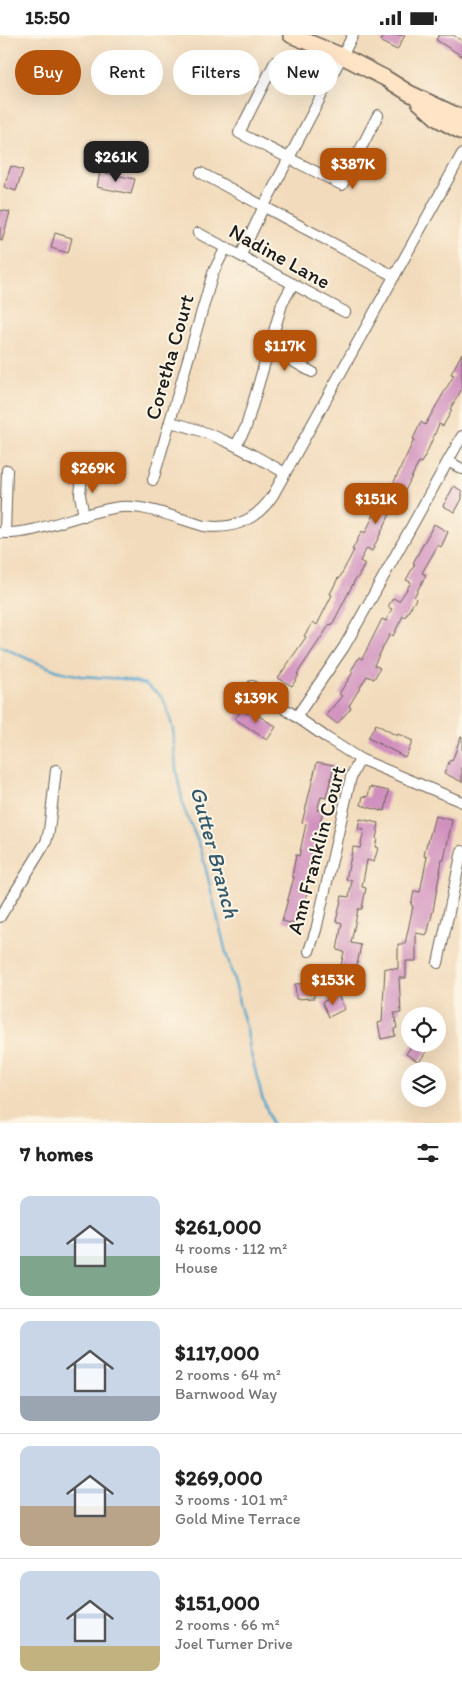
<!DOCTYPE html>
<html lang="en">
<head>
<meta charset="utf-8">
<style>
	body { margin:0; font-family:Itim,sans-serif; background:#f2f2f2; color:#222; height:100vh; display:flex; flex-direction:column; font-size:19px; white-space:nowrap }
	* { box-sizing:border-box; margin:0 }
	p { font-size:16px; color:#767676 }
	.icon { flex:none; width:28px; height:28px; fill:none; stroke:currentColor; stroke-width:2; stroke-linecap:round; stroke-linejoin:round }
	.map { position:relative; height:1088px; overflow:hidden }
	.drawer { display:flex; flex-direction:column; background:#fff; flex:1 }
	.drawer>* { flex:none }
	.top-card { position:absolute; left:15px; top:15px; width:432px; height:45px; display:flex; gap:10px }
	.fabs { position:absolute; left:401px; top:972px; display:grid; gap:10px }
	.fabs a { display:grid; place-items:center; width:45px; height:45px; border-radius:50%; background:#fff; box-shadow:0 5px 20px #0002; font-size:25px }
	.price { position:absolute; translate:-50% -42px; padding:0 11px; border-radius:10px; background:#b45309; color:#fff; font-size:16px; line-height:32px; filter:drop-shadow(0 1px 2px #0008) }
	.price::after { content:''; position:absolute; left:50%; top:30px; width:15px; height:11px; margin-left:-8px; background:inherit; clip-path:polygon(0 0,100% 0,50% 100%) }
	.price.on { background:#222; color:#fff }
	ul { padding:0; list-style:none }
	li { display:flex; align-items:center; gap:15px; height:125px; padding:0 20px }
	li+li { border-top:1px solid #e0e0e0 }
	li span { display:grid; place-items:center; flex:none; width:140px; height:100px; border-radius:10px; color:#555 }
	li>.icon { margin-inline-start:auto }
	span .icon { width:60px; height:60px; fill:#fffc; stroke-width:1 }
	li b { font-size:21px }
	h2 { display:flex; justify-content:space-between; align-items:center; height:60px; padding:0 20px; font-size:21px }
	.tag { padding:0 18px; border-radius:22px; background:#fff; box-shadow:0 5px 20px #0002; font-size:18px; line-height:45px }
	.tag.on { background:#b45309; color:#fff }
	.status { display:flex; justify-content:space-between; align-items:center; height:35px; padding:0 25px; background:#fff; direction:ltr }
	.status svg { height:14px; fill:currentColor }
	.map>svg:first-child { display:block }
</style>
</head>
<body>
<div class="status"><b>15:50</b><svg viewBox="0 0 49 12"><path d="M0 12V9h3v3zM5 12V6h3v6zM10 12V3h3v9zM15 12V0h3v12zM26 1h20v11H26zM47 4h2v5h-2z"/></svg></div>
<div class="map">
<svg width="462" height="1088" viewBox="0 0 462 1088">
	<rect width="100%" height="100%" fill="#fcf5e5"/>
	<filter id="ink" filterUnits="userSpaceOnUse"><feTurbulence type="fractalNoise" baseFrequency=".02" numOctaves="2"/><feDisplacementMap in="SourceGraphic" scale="10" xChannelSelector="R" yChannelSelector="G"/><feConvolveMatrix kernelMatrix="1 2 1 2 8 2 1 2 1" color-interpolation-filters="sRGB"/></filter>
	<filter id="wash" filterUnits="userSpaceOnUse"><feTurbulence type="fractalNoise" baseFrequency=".0096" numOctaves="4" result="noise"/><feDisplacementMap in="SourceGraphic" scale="20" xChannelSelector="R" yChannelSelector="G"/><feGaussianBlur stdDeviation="1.12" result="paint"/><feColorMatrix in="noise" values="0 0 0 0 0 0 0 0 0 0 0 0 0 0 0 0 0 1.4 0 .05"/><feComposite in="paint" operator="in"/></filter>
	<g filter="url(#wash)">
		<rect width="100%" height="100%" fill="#f2dbbc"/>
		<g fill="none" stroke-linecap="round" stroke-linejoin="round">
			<polyline stroke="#51a4cc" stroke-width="2.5" points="0,611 28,624 58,636 81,641 125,644 145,649 161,661 166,670 173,694 176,734 184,774 201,814 226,918 237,955 239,968 247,995 250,1015 262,1062 272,1088"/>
		</g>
		<g id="blocks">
			<g fill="#d08fbe">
				<polygon points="384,0 405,0 397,15 381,7"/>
				<polygon points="439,0 453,0 462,6 462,21 436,5"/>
				<polygon points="11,131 23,135 16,156 4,152"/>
				<polygon points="100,137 135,144 131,159 97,152"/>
				<polygon points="0,175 10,177 2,206 0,205"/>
				<polygon points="55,198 72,203 68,218 51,213"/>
				<polygon points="462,318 462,354 450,374 452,375 443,391 439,389 427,417 421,428 419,427 402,462 396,473 394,471 372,516 367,513 360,526 365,529 357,544 356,543 332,590 330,589 297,639 299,640 292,651 278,643 306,602 304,601 313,587 317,590 332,560 330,559 338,543 339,544 354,515 352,515 362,496 365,498 387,453 390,455 414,405 413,404 421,387 425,390 454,340 451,339"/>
				<polygon points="454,451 462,456 462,464 455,477 443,471"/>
				<polygon points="434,489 448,497 441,512 438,510 422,538 426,540 414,562 416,564 405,582 403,581 393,601 390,599 374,630 380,633 374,644 367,641 349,671 351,673 337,689 326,680 342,661 339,659 353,637 351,636 359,622 362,624 382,584 386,586 392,574 388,572 393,563 399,566 407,554 411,547 406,545 415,529 413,528"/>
				<polygon points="242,675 248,679 250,675 276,692 267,705 235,684"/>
				<polygon points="376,689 397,701 398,699 413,706 405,722 368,703"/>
				<polygon points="461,701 462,701 462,747 444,738 450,725 452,726"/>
				<polygon points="317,727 334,730 326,763 321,762 317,775 323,776 310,832 312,832 310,844 300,890 282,886 294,842 292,841 296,820 299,821 306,789 302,788"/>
				<polygon points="370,752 389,756 385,776 381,775 381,776 361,770 363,761 368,762"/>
				<polygon points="435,781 452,785 444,825 442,825 433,876 427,900 416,898 416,926 406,926 406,943 399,943 401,978 394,978 397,993 394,994 395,1001 381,1004 378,988 382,987 385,933 398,934 398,909 405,909 413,871 411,870 414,856 420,857 427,822 424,821 427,807 428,807"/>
				<polygon points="360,784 379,788 376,804 377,804 375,812 378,813 374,827 367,825 362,852 366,853 362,874 358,874 351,908 361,910 355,940 346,955 332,947 340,935 344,917 337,915 342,888 336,886 342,861 349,862 352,845 346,844 350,826 353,812 360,813 364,795 358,794"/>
				<polygon points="313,948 314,963 296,964 295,949"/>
				<polygon points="338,960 345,974 329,982 322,967"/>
				<polygon points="413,1009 421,1009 428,1014 419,1027 406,1019"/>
			</g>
		</g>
	</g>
	<g filter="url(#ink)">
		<use href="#blocks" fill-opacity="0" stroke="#675f54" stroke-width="1"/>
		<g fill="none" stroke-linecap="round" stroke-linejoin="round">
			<defs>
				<g id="minor">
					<polyline points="275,27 239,98 342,150 378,80"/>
					<polyline points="201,138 394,241"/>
					<polyline points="198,198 345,277"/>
					<polyline points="241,220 264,171 353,0"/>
					<polyline points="268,316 285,322 312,337"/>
					<path d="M170 387C214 397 247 416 285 438"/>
					<polyline points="236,410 246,392 282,269 293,249"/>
					<polyline points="448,426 462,434"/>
					<polyline points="82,439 80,460 84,481"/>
					<polyline points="153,445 213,238 226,212"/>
					<path d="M0 498C41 500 80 476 121 472 147 470 179 484 204 491 233 495 257 485 273 460L462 119"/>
					<polyline points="5,498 7,435"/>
					<polyline points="252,651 327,703 360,724 462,767"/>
					<polyline points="297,681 344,612 361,582 462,401"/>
					<polyline points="0,882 46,807 49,796 56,735"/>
					<polyline points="309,916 316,895 351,742 360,724"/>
					<polyline points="438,928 462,816"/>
				</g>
				<g id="secondary">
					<polyline points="291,0 342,21 385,43 409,58 462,83"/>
					<polyline points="419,67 438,84 462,97"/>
				</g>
			</defs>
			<use href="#minor" stroke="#675f54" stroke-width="12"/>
			<use href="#secondary" stroke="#675f54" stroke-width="18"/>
			<use href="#minor" stroke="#fff" stroke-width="10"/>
			<use href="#secondary" stroke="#ffe4c6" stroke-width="15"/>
		</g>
	</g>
	<g text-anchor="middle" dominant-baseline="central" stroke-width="4" stroke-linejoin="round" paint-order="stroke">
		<g font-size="21" fill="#1c1c1c" stroke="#fcf5e5">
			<text transform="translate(280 221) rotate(29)">Nadine Lane</text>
			<text transform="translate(169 322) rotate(-74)">Coretha Court</text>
			<text transform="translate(316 815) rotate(-75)">Ann Franklin Court</text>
		</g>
		<g font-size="22" font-style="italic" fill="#34596b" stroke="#fcf5e5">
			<text transform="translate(215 817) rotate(75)">Gutter Branch</text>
		</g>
	</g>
</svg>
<div class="fabs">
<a><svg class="icon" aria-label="locate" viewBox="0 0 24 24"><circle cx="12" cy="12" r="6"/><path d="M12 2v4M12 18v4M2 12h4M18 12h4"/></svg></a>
<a><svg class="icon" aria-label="layers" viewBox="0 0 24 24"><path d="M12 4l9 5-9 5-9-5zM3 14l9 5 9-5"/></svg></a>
</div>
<b class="price on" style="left:116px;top:148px">$261K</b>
<b class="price" style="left:353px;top:155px">$387K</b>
<b class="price" style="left:285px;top:337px">$117K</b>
<b class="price" style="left:93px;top:459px">$269K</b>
<b class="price" style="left:376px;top:490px">$151K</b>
<b class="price" style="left:256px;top:689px">$139K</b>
<b class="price" style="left:333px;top:971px">$153K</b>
<div class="top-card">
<a class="tag on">Buy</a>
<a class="tag">Rent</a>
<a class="tag">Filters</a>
<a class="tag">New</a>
</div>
</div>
<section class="drawer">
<h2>7 homes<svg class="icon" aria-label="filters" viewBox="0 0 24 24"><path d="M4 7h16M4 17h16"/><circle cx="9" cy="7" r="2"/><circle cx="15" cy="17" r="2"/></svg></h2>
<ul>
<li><span style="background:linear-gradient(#c9d6e8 60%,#7fa58c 0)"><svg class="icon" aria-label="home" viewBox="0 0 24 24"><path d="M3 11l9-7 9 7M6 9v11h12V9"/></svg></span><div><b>$261,000</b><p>4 rooms · 112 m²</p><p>House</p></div></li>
<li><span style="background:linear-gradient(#c9d6e8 75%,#9aa5b1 0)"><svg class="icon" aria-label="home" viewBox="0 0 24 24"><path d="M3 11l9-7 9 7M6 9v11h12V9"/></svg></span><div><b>$117,000</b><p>2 rooms · 64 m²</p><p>Barnwood Way</p></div></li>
<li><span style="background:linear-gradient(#c9d6e8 60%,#b9a48a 0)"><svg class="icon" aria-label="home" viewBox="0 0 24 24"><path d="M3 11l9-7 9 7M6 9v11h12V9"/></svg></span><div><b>$269,000</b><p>3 rooms · 101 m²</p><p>Gold Mine Terrace</p></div></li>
<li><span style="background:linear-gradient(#c9d6e8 75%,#c2b280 0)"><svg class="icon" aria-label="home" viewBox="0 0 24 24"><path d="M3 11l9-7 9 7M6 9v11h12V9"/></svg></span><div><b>$151,000</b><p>2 rooms · 66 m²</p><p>Joel Turner Drive</p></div></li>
</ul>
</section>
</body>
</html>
